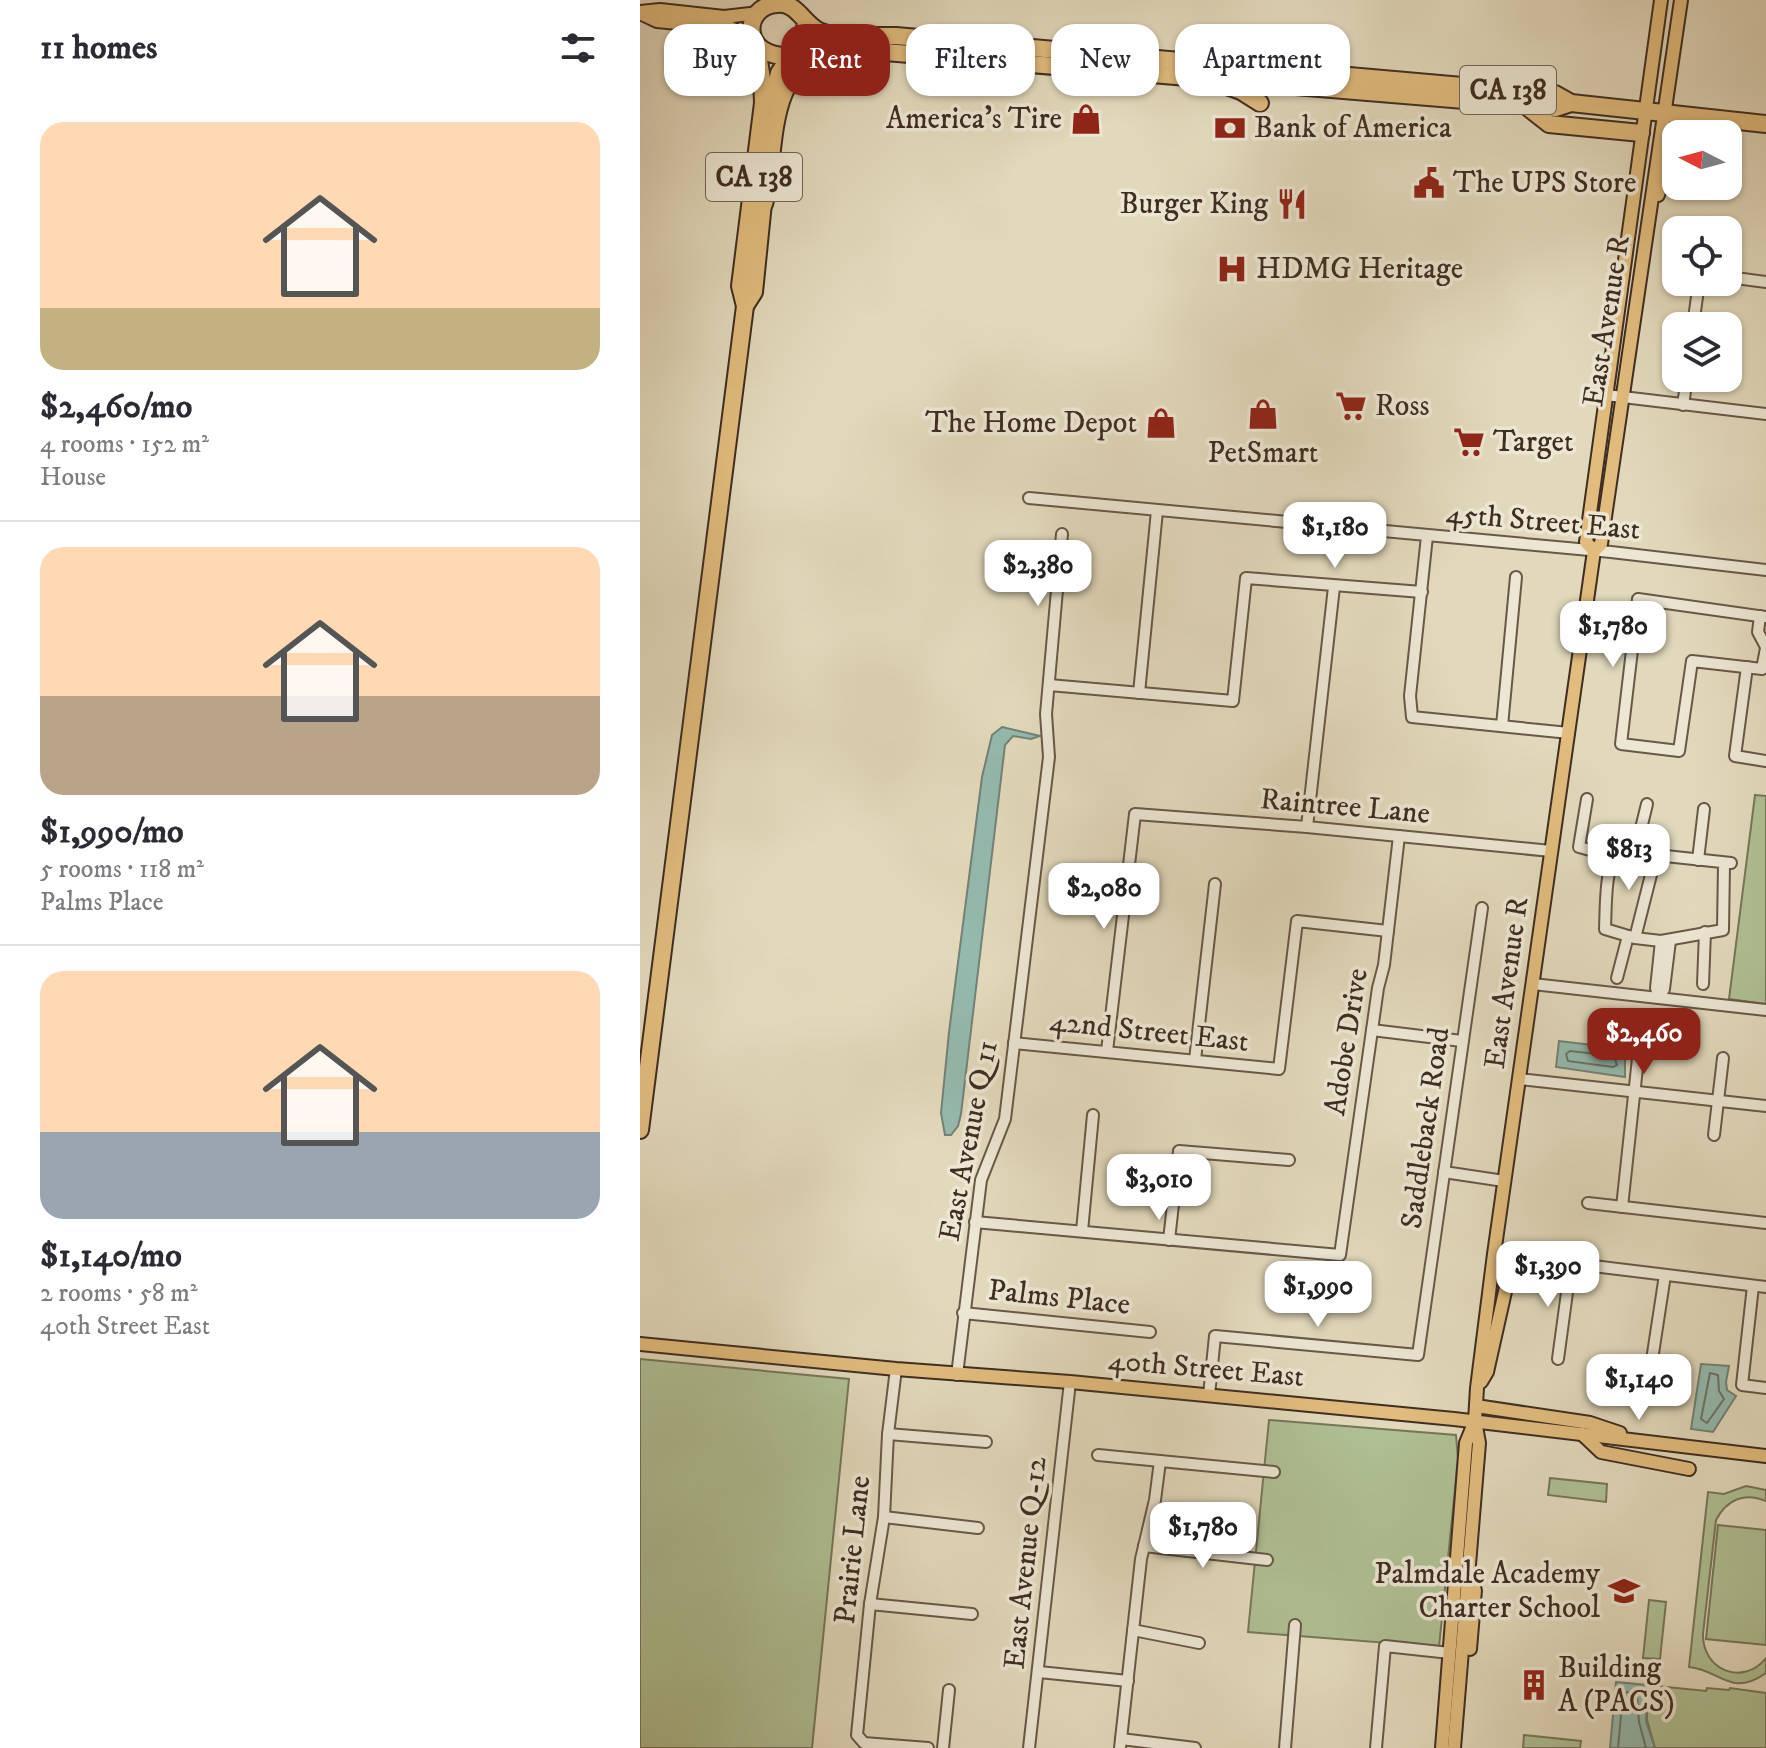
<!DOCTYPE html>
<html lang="en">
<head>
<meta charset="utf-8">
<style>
	body { margin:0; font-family:"IM FELL DW Pica",serif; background:#f2f2f3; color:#2b2b33; height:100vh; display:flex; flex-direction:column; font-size:30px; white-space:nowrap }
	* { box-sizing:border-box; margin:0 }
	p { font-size:26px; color:#7c7c81 }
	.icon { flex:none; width:44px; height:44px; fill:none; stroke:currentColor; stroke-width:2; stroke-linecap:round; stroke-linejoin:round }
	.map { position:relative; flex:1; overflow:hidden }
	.details { display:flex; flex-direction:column; background:#fff; width:640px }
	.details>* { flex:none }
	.top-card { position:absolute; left:24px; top:24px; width:760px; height:72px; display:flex; gap:16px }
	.needle { width:52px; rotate:276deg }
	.controls { position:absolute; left:1022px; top:120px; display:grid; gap:16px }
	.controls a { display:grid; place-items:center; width:80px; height:80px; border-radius:16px; background:#fff; box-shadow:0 2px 6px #0004; font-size:40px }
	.price { position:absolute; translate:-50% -68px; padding:0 18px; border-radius:16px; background:#fff; color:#222; font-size:26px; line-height:52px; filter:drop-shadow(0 2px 4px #0008) }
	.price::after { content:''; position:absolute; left:50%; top:48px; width:24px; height:18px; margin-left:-12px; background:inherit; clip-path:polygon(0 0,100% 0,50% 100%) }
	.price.on { background:#8f2418; color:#fff }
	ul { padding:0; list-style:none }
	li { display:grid; align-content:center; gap:16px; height:424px; padding:0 40px }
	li+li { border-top:2px solid #e1e1e2 }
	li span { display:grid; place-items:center; height:248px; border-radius:24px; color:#555 }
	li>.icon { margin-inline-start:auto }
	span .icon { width:144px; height:144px; fill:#fffc; stroke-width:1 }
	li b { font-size:34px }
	h2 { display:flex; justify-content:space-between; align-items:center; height:96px; padding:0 40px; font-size:34px }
	.tag { padding:0 28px; border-radius:24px; background:#fff; box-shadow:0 2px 6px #0004; font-size:28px; line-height:72px }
	.tag.on { background:#8f2418; color:#fff }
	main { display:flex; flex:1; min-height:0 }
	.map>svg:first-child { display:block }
</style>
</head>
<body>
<main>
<section class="details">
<h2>11 homes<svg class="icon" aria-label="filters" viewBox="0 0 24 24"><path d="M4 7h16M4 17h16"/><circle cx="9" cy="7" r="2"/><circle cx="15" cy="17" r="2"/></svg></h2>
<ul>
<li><span style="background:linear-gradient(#ffd9b3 75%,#c2b280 0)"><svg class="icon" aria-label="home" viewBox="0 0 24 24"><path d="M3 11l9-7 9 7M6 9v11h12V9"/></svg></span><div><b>$2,460/mo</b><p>4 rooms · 152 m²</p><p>House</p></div></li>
<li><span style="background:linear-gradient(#ffd9b3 60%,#b9a48a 0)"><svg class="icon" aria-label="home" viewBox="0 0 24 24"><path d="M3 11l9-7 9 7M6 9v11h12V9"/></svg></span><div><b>$1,990/mo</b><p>5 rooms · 118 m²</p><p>Palms Place</p></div></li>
<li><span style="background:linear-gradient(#ffd9b3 65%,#9aa5b1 0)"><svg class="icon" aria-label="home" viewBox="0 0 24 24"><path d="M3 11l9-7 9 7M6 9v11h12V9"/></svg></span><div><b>$1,140/mo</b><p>2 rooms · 58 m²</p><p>40th Street East</p></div></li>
</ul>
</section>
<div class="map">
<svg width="1126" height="1748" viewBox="0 0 1126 1748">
	<rect width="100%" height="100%" fill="#e2d9bc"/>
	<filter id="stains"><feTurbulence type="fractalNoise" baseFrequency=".0025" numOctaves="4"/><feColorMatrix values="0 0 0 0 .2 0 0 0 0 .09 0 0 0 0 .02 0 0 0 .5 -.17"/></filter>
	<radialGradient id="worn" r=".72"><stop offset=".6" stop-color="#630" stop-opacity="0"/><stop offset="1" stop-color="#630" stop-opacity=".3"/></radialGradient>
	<g fill="#afc094" stroke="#77765b" stroke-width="2">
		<polygon points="1115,795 1126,796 1126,1004 1089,999"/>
		<polygon points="0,1359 209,1379 172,1748 0,1748"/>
		<polygon points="629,1420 816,1435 818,1459 799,1647 608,1632"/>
		<polygon points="910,1478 967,1484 966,1502 908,1495"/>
		<path d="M1106 1486 1126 1490V1501C1105 1492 1087 1499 1076 1520L1063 1634C1062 1670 1103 1687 1126 1658V1673C1090 1698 1081 1670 1049 1667L1068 1492 1084 1494Z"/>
		<polygon points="1078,1525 1126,1530 1126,1645 1066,1639"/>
		<polygon points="1009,1600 1026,1602 1020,1659 1003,1658"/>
		<polygon points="1007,1685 1066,1691 1067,1688 1089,1690 1090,1688 1126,1693 1126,1748 1015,1748 1007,1720"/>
		<polygon points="884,1735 941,1741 940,1748 883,1748"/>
	</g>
	<g fill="#95baaf" stroke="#738277" stroke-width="2">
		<polygon points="362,727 400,736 391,739 373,736 365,745 321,1114 318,1126 311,1135 305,1135 301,1113 309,1032 342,777 352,735"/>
		<polygon points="919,1041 985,1049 985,1077 916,1067"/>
		<polygon points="1061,1364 1089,1366 1086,1382 1087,1390 1096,1396 1073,1432 1051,1429"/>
		<polygon points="976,1682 1007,1685 1006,1721 1015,1748 970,1748"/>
	</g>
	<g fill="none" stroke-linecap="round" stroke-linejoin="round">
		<g stroke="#6a7468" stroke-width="2">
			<polygon points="930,1051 974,1056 977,1065 973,1067 928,1061 926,1054"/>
			<polygon points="1070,1373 1078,1375 1079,1391 1084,1399 1067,1423 1061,1419"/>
			<polyline points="978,1748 983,1695 987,1692 997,1695 999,1722 1006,1748"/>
		</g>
		<defs>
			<g id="minor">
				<polyline points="1088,277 1126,282"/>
				<polyline points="1053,326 1059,282"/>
				<polyline points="966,395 1126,414"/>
				<polyline points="1043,405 1047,378"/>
				<polyline points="389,498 971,552 1126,570"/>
				<polyline points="787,536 770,696 772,717 929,733"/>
				<polyline points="1120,616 1118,632 1126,647"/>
				<polyline points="1126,617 998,599 981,744 1039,751 1052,661 1122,669 1126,648"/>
				<polyline points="1107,667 1095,756 1126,761"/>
				<polyline points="409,685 593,701 606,578 782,592"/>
				<polyline points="499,693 517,511"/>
				<polyline points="862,726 876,577"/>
				<polyline points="947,799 939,847 972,856"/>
				<polyline points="667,827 694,587"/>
				<polyline points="996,849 1007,804"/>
				<polyline points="1058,860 1064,809"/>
				<path d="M1084 865 1083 930 1021 941 995 938 965 929C966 902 965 872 977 847L1016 855 1091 863"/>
				<polyline points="995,938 1016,855"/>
				<polyline points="1021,941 1016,988 1019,998 1024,989 1030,941"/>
				<polyline points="977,978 988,936"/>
				<polyline points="893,984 1126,1010"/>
				<polyline points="1063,984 1065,932"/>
				<polyline points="732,1030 822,1041"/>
				<polyline points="374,1043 639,1069 657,921 748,931"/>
				<polyline points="467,1051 495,814 667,827 911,851"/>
				<polyline points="555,1060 575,884"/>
				<polyline points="879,1079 1126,1106"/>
				<polyline points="1074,1135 1083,1058"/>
				<polyline points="804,1172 864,1181"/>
				<polyline points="948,1203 1126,1223"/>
				<polyline points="982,1207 999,1049"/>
				<polyline points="335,1222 700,1255 738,988 744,965 759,836"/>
				<polyline points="442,1231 453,1115"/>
				<polyline points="529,1240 539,1151 649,1160"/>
				<polyline points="854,1254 1126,1287"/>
				<polyline points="1113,1286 1102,1385 1126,1388"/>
				<polyline points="323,1313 510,1332"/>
				<polyline points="918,1359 931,1263"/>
				<polyline points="256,1369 248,1434 244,1517 230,1604 217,1735 224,1743 288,1748"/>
				<polyline points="1010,1373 1025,1275"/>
				<polyline points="317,1375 341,1180 365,1119 409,757 406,714 422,534"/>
				<polyline points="569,1395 575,1336 778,1355 842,908"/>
				<polyline points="248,1434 346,1442"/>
				<polyline points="458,1455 634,1472"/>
				<polyline points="244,1517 338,1528"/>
				<polyline points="504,1546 627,1560"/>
				<polyline points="230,1604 332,1614"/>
				<polyline points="493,1630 559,1643"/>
				<polyline points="399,1672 488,1681"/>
				<polyline points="481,1739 555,1748"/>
				<polyline points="303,1748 309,1690"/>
				<polyline points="389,1748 430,1382"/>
				<polyline points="480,1748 501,1559 515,1500 520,1461"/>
				<polyline points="645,1748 655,1625"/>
				<polyline points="736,1748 745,1646 810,1653"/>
			</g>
			<g id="major">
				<polyline points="0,12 20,10 84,17 119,13"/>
				<polyline points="0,13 17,21 91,28 114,42"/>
				<polyline points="1018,195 1039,116"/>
				<polyline points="954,551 946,542 1021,0"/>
				<polyline points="0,1344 256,1369 430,1382 814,1419 1126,1456"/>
				<polyline points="841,1382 847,1372 873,1256"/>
				<polyline points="836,1406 950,1423 980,1433"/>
				<polyline points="942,1434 961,1452 1049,1469"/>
				<polyline points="830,1649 835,1590"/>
				<polyline points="802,1748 826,1443 835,1421"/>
				<polyline points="814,1748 839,1443 835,1421 837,1388 854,1254 954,551 961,544 1041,0"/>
			</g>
			<g id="highway">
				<path d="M166 22 163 42 150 56C100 58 102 6 137 4 156 2 162 21 177 30 194 40 236 35 256 36L915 94 931 103 1126 124"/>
				<polyline points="154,54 233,51 885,105 916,108 931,103"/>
				<polyline points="584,85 601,91 620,103"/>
				<polyline points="132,102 139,73 150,56"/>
				<polyline points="885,105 909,124 1001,133"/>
				<path d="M124 204C137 159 124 62 190 59"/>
				<polyline points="105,306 114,292 124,193"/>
				<polyline points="0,1130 105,306 100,286 123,103 122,79 117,48"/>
			</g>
		</defs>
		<use href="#minor" stroke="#685848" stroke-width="14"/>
		<use href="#major" stroke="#3f2d22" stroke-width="16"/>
		<use href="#highway" stroke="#3f2d22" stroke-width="20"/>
		<use href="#minor" stroke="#ece6d3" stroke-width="10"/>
		<use href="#major" stroke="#e1bc7e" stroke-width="12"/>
		<use href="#highway" stroke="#e1bc7e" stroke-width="16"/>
	</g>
	<defs>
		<symbol id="shop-bare" viewBox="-9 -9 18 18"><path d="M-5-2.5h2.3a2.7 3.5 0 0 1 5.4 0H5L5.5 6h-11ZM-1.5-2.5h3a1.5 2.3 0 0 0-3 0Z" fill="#8f2418" stroke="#ece6d3" stroke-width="2.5" paint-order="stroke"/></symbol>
		<symbol id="bank-bare" viewBox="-9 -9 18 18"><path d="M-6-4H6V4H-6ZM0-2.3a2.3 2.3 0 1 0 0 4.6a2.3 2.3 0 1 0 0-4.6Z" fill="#8f2418" stroke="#ece6d3" stroke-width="2.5" paint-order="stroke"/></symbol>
		<symbol id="civic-bare" viewBox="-9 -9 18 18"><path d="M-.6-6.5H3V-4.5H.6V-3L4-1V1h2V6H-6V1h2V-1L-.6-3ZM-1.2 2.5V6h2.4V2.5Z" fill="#8f2418" stroke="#ece6d3" stroke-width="2.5" paint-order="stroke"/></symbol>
		<symbol id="restaurant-bare" viewBox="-9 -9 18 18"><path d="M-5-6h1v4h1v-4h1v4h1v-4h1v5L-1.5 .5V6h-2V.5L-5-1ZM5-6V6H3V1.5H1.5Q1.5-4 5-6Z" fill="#8f2418" stroke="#ece6d3" stroke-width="2.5" paint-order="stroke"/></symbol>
		<symbol id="hospital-bare" viewBox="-9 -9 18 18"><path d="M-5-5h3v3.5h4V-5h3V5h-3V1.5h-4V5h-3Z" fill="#8f2418" stroke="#ece6d3" stroke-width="2.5" paint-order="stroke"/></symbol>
		<symbol id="supermarket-bare" viewBox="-9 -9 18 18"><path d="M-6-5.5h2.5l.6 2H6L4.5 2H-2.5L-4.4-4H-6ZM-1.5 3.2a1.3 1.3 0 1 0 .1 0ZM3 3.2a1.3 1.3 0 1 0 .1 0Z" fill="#8f2418" stroke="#ece6d3" stroke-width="2.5" paint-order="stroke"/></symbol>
		<symbol id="school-bare" viewBox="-9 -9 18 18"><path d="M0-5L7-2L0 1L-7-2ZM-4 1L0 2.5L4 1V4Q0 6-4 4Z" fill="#8f2418" stroke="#ece6d3" stroke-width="2.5" paint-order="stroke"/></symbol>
		<symbol id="building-bare" viewBox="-9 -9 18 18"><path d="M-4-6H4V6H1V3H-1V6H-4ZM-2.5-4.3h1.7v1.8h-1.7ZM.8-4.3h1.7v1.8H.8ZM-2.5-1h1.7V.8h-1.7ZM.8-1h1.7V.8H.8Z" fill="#8f2418" stroke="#ece6d3" stroke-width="2.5" paint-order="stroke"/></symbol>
	</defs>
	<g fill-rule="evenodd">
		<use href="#shop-bare" x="424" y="97" width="44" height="44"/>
		<use href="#bank-bare" x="568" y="106" width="44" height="44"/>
		<use href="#civic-bare" x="767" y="161" width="44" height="44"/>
		<use href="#restaurant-bare" x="630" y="182" width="44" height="44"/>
		<use href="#hospital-bare" x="570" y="247" width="44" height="44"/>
		<use href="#supermarket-bare" x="689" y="384" width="44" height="44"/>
		<use href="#shop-bare" x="601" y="392" width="44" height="44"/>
		<use href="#shop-bare" x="499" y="401" width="44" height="44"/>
		<use href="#supermarket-bare" x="807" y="420" width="44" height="44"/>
		<use href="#school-bare" x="962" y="1569" width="44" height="44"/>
		<use href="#building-bare" x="872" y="1663" width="44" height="44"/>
	</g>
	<g text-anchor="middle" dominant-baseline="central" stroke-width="7" stroke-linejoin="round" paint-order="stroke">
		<g fill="#ece6d3" stroke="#736457" stroke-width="2">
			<rect x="820" y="66" width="96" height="48" rx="6"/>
			<rect x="66" y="153" width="96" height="48" rx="6"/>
		</g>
		<g font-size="28" font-weight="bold" fill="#3f2d22">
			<text x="868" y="90">CA 138</text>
			<text x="114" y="177">CA 138</text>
		</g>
		<g font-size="30" fill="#3f2d22" stroke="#ece6d3" text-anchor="start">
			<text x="422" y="119" text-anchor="end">America's Tire</text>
			<text x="614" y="128">Bank of America</text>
			<text x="813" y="183">The UPS Store</text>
			<text x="628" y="204" text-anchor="end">Burger King</text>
			<text x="616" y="269">HDMG Heritage</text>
			<text x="735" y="406">Ross</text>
			<text x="497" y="423" text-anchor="end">The Home Depot</text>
			<text x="853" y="442">Target</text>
			<text x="623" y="453" text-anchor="middle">PetSmart</text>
			<text x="960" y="1574" text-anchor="end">Palmdale Academy<tspan x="960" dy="34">Charter School</tspan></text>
			<text x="918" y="1668">Building<tspan x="918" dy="34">A (PACS)</tspan></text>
		</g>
		<g font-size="30" fill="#3f2d22" stroke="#ece6d3">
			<text transform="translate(967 321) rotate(-81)">East Avenue R</text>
			<text transform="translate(903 522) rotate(5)">45th Street East</text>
			<text transform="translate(705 807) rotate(5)">Raintree Lane</text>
			<text transform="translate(867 983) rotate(-82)">East Avenue R</text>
			<text transform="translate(509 1032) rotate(6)">42nd Street East</text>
			<text transform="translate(707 1042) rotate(-81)">Adobe Drive</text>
			<text transform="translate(786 1128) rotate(-82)">Saddleback Road</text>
			<text transform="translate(329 1141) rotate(-79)">East Avenue Q 11</text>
			<text transform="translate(419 1298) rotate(6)">Palms Place</text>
			<text transform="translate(566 1369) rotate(5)">40th Street East</text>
			<text transform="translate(213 1550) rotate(-84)">Prairie Lane</text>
			<text transform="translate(386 1563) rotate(-84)">East Avenue Q-12</text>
		</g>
	</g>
	<rect width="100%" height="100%" filter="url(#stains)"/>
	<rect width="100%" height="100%" fill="url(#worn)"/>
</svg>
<div class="controls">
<a><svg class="needle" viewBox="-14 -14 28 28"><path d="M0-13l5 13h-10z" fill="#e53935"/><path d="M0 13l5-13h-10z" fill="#7c7c81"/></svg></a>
<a><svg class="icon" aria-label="locate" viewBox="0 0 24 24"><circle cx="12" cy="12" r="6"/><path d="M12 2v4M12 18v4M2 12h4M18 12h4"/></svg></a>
<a><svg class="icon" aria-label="layers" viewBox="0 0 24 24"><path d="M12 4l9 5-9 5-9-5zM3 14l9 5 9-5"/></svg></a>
</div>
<b class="price" style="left:695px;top:570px">$1,180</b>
<b class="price" style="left:398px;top:608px">$2,380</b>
<b class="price" style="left:973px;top:669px">$1,780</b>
<b class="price" style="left:989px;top:892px">$813</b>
<b class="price" style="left:464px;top:931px">$2,080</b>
<b class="price on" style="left:1004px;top:1076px">$2,460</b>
<b class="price" style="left:519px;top:1222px">$3,010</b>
<b class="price" style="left:908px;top:1309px">$1,390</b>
<b class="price" style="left:678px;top:1329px">$1,990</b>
<b class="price" style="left:999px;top:1422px">$1,140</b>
<b class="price" style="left:563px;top:1570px">$1,780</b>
<div class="top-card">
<a class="tag">Buy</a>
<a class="tag on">Rent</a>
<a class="tag">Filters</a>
<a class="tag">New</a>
<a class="tag">Apartment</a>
</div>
</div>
</main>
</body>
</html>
